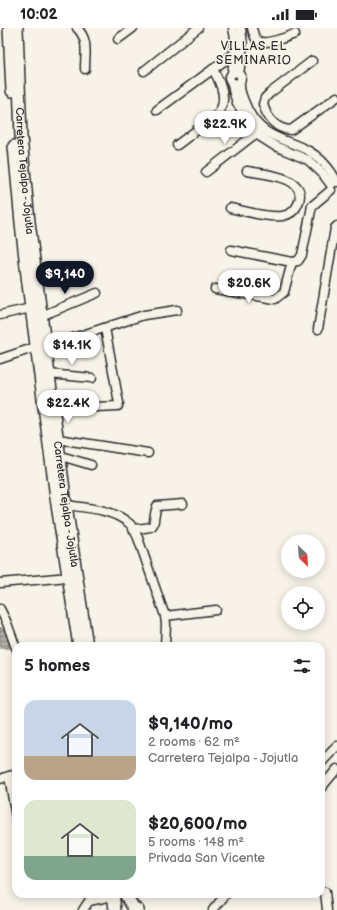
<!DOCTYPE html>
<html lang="en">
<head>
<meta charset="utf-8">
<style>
	body { margin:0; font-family:"Balsamiq Sans",sans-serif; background:#f6f6f6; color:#202124; height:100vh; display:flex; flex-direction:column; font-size:15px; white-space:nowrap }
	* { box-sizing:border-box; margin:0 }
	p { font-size:13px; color:#757577 }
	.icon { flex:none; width:22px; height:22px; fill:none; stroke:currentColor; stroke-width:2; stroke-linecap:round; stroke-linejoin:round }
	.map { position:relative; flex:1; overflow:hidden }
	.details { position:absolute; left:12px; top:614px; width:313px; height:256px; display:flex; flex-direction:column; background:#fff; border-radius:12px; box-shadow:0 2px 10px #0003 }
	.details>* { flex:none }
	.needle { width:26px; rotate:155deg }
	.fabs { position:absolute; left:281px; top:506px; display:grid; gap:8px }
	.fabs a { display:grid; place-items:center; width:44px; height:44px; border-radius:50%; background:#fff; box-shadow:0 2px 10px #0003; font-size:20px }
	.price { position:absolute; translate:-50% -34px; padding:0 9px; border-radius:14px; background:#fff; color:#222; font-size:13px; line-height:26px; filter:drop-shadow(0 1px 2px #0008) }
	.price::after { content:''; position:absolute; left:50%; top:24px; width:12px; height:9px; margin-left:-6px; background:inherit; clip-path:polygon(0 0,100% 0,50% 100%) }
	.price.active { background:#111827; color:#fff }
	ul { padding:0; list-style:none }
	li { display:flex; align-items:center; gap:12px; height:100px; padding:0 12px }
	li span { display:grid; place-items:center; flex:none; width:112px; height:80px; border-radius:12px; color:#555 }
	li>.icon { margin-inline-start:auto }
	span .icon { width:48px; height:48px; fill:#fffc; stroke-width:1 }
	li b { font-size:17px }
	h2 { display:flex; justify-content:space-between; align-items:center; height:48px; padding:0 12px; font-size:17px }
	.status { display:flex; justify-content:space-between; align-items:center; height:28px; padding:0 20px; background:#fff; direction:ltr }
	.status svg { height:11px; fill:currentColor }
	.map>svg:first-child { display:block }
</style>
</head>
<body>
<div class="status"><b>10:02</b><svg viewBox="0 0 49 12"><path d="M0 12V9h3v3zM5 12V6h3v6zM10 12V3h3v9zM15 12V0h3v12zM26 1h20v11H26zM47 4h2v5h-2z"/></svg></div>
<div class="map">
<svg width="337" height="882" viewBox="0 0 337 882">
	<defs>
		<pattern id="water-rules" width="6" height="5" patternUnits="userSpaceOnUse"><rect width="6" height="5" fill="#afaca4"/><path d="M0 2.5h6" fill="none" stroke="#8f8c86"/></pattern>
	</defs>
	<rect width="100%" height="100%" fill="#f7f3e8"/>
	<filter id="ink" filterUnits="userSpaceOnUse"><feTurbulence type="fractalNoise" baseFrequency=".025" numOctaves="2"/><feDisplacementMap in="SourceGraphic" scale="8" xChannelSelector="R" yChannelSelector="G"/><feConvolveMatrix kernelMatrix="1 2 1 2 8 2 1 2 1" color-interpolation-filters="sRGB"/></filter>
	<g filter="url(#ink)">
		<path fill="url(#water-rules)" stroke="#7a7874" d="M0 599C7 603 9 612 9 620H0Z"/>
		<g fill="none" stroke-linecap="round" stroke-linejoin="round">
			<defs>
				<g id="street">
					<path d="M77 0C89 12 85 25 85 41"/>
					<path d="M252 0C253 4 254 9 257 12 264 18 287 9 295 6"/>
					<polyline points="118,11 133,0"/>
					<path d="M312 33 270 65 265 70 263 76C267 90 276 101 291 102L337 69"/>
					<polyline points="144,43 198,0"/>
					<path d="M232 45C234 30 237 15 233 0"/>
					<path d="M239 45C242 29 244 16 241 0"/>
					<path d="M240 54 236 56 231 54 229 50 232 45 237 44 241 47C242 52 239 54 240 58 240 66 245 75 248 82 261 108 281 110 305 121 319 128 330 140 337 154"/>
					<polyline points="232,55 233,62 237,75 256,106 275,118 308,132 322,145 331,157"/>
					<polyline points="157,82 235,25"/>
					<path d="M177 117 217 87C229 73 221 56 213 41"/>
					<polyline points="206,144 259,103"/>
					<polyline points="312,178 331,162"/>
					<path d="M230 180C245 183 267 190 282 188 289 187 295 183 298 176 310 148 263 146 247 143"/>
					<polyline points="231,222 292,234 298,233 302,227 312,178"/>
					<polyline points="215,261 275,271 284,264 292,234"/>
					<polyline points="0,287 31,280"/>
					<polyline points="41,288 97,265"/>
					<polyline points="318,301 335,200 337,198"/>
					<polyline points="45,319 144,287 177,282"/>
					<polyline points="0,331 36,319"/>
					<polyline points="49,346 92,350"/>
					<polyline points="53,376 74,380 118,378 119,375 105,300"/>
					<polyline points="58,411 148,425"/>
					<polyline points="61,428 91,437"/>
					<path d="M66 477C88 480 113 481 130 496 133 500 136 505 138 510L165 588 166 596 165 618"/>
					<path d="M133 501C161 499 150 500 157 478L183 476"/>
					<polyline points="0,555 69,549"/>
					<polyline points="0,581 7,595 16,620"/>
					<polyline points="165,588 216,582"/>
					<polyline points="321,735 337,718"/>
					<polyline points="9,748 16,790"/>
					<polyline points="0,751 16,746"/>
					<polyline points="321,760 337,741"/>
					<polyline points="325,864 327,882"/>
					<polyline points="83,882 89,873 113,868"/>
					<polyline points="213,882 226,866"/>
				</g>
				<g id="secondary">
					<polyline points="9,0 12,63"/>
					<path id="s1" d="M17 0 21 109 29 194 66 477 87 618"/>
					<polyline points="14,118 21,195 28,256 57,477 79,618"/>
					<polyline points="113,866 115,882"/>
					<polyline points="125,866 133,879 138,882"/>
				</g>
			</defs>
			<use href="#street" stroke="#2b2b2b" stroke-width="11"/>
			<use href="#secondary" stroke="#2b2b2b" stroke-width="14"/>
			<use href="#street" stroke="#f7f3e8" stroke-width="8"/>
			<use href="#secondary" stroke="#f7f3e8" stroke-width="11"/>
		</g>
	</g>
	<g text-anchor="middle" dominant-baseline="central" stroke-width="3" stroke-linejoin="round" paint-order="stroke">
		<g font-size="11" fill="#2b2b2b" stroke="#f7f3e8">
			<text stroke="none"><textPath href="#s1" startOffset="143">Carretera Tejalpa - Jojutla</textPath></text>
			<text stroke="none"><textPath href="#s1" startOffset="479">Carretera Tejalpa - Jojutla</textPath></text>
		</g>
		<g font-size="12" letter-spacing="1" fill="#2b2b2b" stroke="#f7f3e8">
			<text x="254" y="18">VILLAS EL<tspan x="254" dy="14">SEMINARIO</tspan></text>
		</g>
	</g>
</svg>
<div class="fabs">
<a><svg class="needle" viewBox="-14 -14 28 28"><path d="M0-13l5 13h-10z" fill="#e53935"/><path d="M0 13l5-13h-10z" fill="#757577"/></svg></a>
<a><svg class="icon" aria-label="locate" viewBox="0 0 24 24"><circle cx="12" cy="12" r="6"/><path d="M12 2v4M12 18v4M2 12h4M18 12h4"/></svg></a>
</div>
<b class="price" style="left:225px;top:117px">$22.9K</b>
<b class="price active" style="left:65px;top:267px">$9,140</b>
<b class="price" style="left:249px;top:276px">$20.6K</b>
<b class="price" style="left:72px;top:338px">$14.1K</b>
<b class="price" style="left:68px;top:396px">$22.4K</b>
<section class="details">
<h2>5 homes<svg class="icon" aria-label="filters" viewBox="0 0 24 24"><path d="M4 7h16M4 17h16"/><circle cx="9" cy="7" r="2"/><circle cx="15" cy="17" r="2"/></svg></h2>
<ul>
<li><span style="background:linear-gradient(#c9d6e8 70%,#b9a48a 0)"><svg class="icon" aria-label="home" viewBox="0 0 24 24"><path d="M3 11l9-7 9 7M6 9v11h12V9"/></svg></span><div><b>$9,140/mo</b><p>2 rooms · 62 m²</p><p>Carretera Tejalpa - Jojutla</p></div></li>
<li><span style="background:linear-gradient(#dfe7d0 70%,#7fa58c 0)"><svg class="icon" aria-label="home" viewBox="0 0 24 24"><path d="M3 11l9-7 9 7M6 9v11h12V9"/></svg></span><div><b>$20,600/mo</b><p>5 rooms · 148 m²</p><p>Privada San Vicente</p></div></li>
</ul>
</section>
</div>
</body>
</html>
